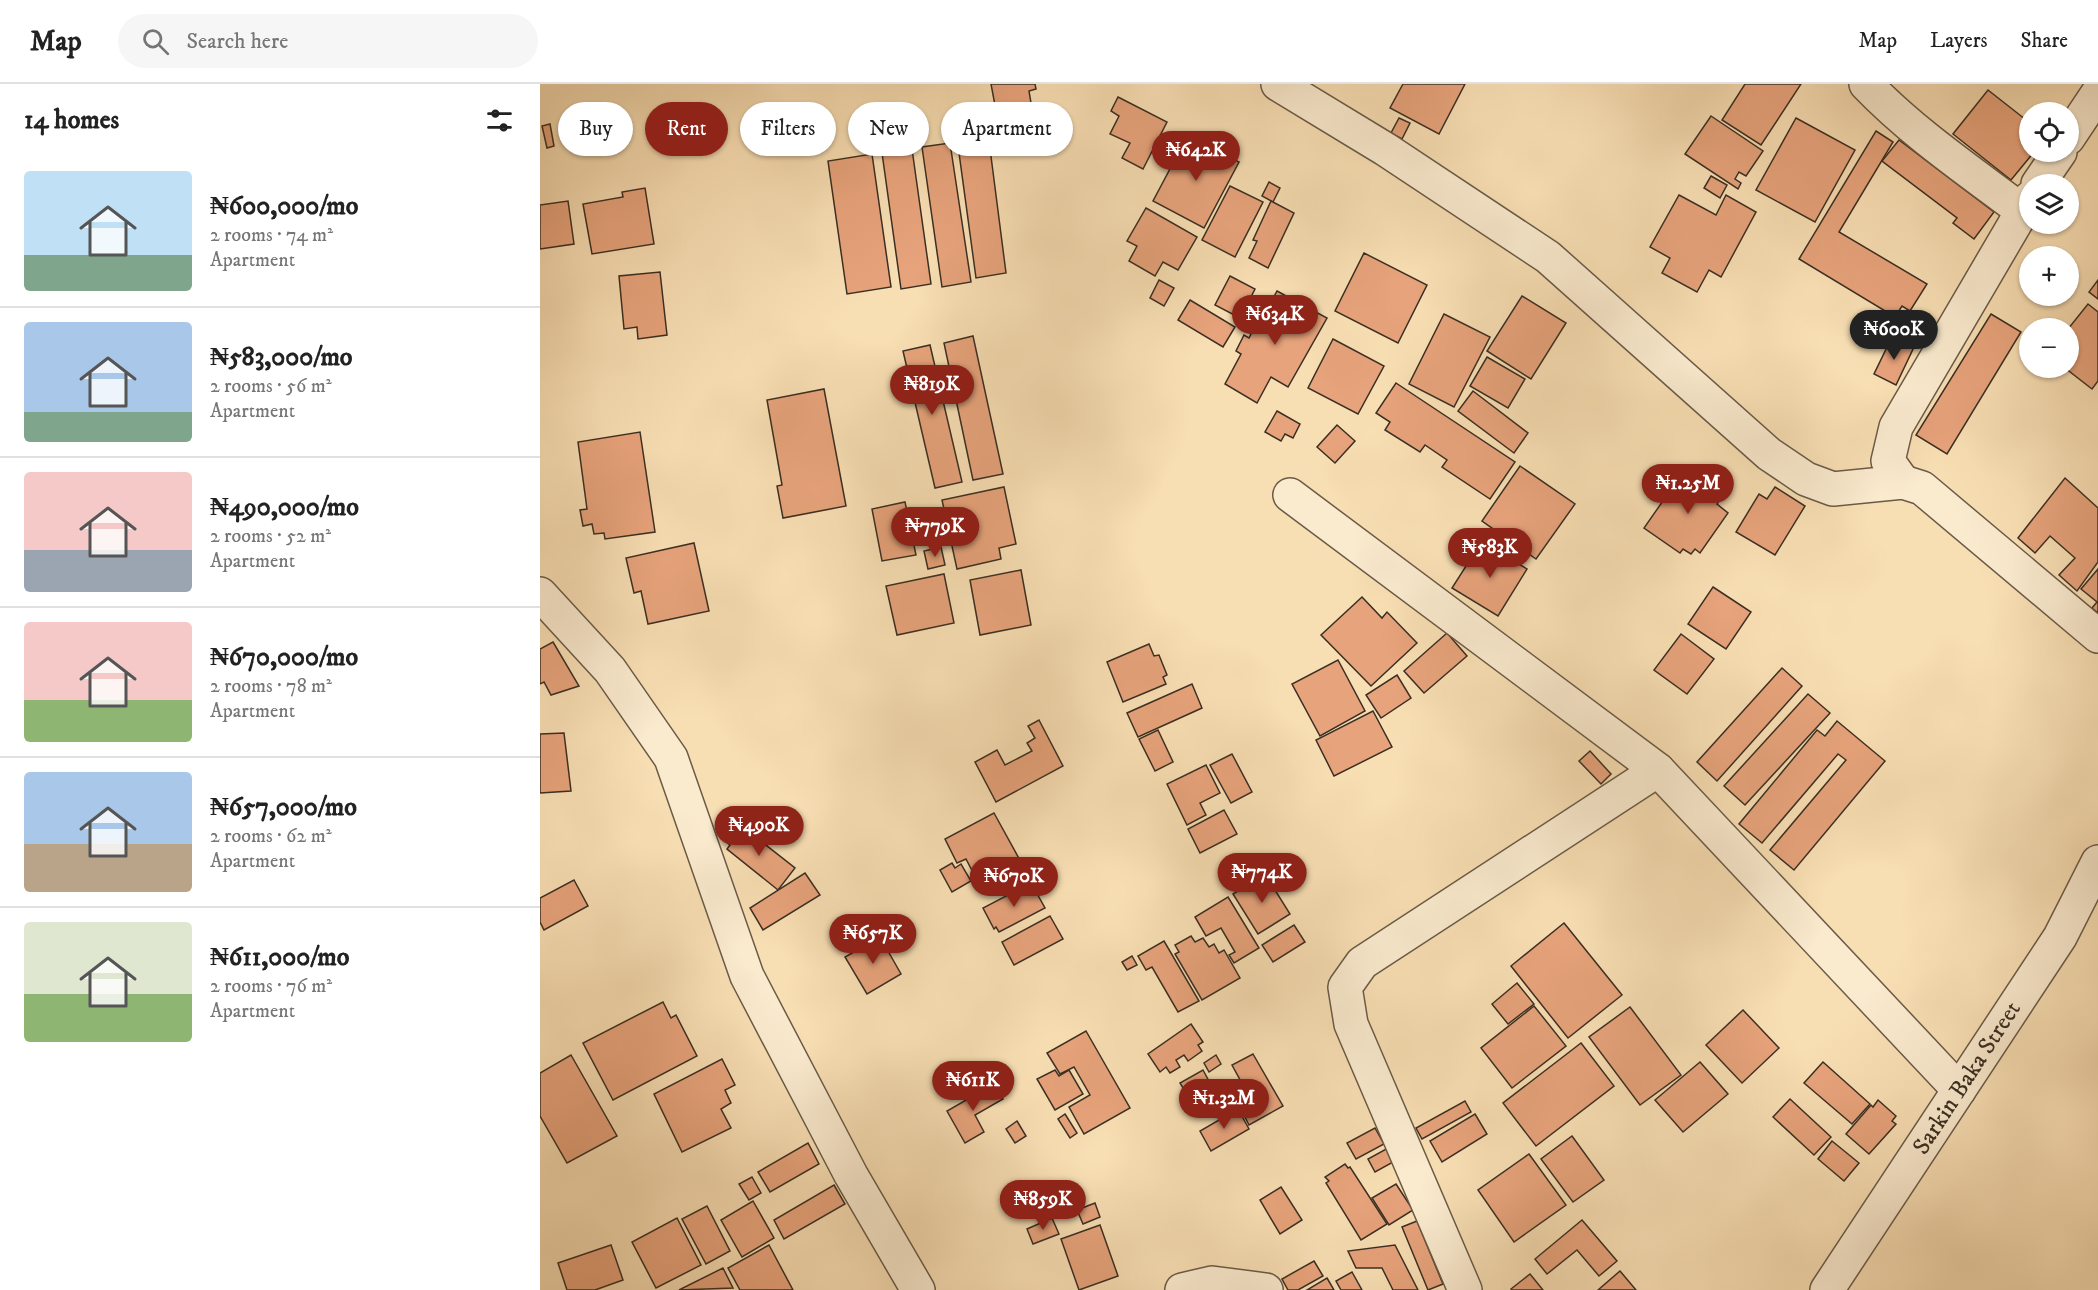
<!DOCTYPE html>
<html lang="en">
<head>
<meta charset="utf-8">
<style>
	body { margin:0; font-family:"IM FELL DW Pica",serif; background:#f6f6f6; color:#222; height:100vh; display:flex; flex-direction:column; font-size:22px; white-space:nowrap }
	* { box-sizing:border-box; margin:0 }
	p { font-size:20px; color:#767676 }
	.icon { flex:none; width:33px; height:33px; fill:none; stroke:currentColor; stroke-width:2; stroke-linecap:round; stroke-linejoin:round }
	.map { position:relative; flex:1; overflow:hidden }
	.panel { display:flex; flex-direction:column; background:#fff; width:540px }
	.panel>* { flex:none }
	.banner { position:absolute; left:18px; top:18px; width:570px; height:54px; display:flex; gap:12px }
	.tools { position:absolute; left:1479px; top:18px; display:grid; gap:12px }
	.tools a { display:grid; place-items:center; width:60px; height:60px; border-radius:50%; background:#fff; box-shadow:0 2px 4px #0004; font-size:30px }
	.price { position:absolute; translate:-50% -51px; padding:0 14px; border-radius:21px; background:#8f2418; color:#fff; font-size:20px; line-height:39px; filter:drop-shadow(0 2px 3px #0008) }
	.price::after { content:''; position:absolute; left:50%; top:36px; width:18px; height:14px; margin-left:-9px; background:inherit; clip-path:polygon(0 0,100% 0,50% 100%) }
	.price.selected { background:#222; color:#fff }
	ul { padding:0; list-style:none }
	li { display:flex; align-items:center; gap:18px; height:150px; padding:0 24px }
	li+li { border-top:2px solid #e0e0e0 }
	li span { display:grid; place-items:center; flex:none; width:168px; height:120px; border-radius:6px; color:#555 }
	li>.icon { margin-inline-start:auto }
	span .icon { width:72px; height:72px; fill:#fffc; stroke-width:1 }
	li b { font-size:26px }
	h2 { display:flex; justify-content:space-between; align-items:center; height:72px; padding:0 24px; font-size:26px }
	.chip { padding:0 21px; border-radius:27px; background:#fff; box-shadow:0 2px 4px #0004; font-size:21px; line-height:54px }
	.chip.selected { background:#8f2418; color:#fff }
	header { display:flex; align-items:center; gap:36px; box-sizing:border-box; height:84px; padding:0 30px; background:#fff; border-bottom:2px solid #e0e0e0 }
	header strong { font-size:28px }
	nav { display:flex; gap:33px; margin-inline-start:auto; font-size:21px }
	.search { width:420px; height:54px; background:#f6f6f6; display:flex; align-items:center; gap:15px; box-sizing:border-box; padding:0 21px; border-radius:33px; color:#767676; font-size:22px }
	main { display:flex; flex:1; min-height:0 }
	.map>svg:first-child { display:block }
</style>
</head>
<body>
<header>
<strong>Map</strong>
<div class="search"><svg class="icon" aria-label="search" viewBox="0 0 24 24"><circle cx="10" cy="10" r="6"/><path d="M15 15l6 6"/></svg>Search here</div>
<nav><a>Map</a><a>Layers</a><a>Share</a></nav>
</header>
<main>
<section class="panel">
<h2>14 homes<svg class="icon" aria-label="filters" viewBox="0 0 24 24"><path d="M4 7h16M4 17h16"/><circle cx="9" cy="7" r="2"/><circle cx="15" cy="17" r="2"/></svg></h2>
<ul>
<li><span style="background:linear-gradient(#bfe0f5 70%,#7fa58c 0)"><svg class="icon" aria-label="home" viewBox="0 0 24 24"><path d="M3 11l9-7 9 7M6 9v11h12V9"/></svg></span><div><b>₦600,000/mo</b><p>2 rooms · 74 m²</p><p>Apartment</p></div></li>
<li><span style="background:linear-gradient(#a9c7e8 75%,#7fa58c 0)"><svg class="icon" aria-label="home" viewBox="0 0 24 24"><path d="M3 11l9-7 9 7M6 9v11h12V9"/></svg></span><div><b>₦583,000/mo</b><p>2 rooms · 56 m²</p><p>Apartment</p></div></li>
<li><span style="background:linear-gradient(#f6c9c9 65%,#9aa5b1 0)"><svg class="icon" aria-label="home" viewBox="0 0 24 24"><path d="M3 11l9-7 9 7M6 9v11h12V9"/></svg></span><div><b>₦490,000/mo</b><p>2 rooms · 52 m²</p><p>Apartment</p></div></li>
<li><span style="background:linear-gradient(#f6c9c9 65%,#8fb573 0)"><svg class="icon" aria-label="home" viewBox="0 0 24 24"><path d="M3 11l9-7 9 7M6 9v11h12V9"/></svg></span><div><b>₦670,000/mo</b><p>2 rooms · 78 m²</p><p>Apartment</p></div></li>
<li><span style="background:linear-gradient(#a9c7e8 60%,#b9a48a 0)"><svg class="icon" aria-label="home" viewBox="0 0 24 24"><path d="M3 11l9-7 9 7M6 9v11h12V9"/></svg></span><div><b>₦657,000/mo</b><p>2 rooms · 62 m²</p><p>Apartment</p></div></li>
<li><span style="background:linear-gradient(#dfe7d0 60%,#8fb573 0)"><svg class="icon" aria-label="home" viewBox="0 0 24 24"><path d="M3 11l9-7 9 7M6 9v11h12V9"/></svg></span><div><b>₦611,000/mo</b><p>2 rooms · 76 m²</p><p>Apartment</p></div></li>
</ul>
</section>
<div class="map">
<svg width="1558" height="1206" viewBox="0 0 1558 1206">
	<rect width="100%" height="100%" fill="#f8deb3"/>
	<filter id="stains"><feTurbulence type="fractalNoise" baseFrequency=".00333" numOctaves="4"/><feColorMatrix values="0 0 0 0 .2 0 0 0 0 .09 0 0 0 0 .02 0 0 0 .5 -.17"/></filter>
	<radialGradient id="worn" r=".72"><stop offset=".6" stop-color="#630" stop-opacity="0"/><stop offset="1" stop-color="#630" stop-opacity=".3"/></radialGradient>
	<g fill="#e7a37b" stroke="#3b2f23" stroke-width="1.5">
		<polygon points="451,0 495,0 496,5 489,7 492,25 457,32"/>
		<polygon points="863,0 925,0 899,50 850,24"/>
		<polygon points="1205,0 1261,0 1221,61 1182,36"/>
		<polygon points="1448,6 1490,39 1490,68 1494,68 1471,96 1413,50"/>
		<polygon points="578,13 627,38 603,85 582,74 590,59 570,50 579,32 571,27"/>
		<polygon points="1171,32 1223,67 1206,92 1199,88 1195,95 1201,99 1198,105 1145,70"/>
		<polygon points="859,34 870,39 862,55 851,49"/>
		<polygon points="1256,34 1315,66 1275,138 1216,106"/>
		<polygon points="10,40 14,62 7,64 2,42"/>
		<polygon points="1336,47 1353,58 1299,148 1387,200 1370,227 1362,222 1355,233 1259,175"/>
		<polygon points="448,49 466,189 436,194 417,54"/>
		<polygon points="648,51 699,78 664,144 613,117"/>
		<polygon points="1359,56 1454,128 1434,155 1413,139 1417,134 1342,77"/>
		<polygon points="410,59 431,198 402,203 382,63"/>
		<polygon points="372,65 391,200 361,205 342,69"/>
		<polygon points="332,70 351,203 307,210 288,77"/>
		<polygon points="1171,92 1187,101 1180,114 1164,104"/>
		<polygon points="729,98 740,104 733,118 722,112"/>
		<polygon points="690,102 723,118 695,173 662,156"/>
		<polygon points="105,104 114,160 52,170 43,120 83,113 82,108"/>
		<polygon points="1139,111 1176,131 1186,111 1216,128 1181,193 1169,186 1157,208 1122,189 1130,174 1110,163"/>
		<polygon points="28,117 34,160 0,165 0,121"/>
		<polygon points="731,117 754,129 728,184 709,174 717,157 713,156"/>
		<polygon points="606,124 657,153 638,186 623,178 615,192 589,177 597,162 587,157"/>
		<polygon points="824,169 887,201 858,259 795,227"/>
		<polygon points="120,188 127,251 98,255 97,243 84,245 79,192"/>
		<polygon points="690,192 715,205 700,234 675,221"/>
		<polygon points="619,196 634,204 624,222 610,214"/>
		<polygon points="1558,196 1558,215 1549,208"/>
		<polygon points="737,207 787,234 748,303 731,293 717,319 685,300 701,270 696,267 704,251 709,254 711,250 707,247 723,218 729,222"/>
		<polygon points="982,212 1026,239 991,295 947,267"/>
		<polygon points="650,216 695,243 683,263 638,236"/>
		<polygon points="1548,220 1558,228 1558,297 1552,305 1525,284 1528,284 1528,245"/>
		<polygon points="904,230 950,253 914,323 869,300"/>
		<polygon points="1451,230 1481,248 1407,370 1376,351"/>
		<polygon points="433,252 463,390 433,396 404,259"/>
		<polygon points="1352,253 1374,263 1356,301 1334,290"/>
		<polygon points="793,255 844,282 818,330 768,304"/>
		<polygon points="390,261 422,398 395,404 363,267"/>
		<polygon points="947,273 985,295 968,324 930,302"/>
		<polygon points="856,299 975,378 950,415 902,383 907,376 885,361 880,368 845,346 850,338 836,329"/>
		<polygon points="284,305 306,422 243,434 237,402 242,401 227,316"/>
		<polygon points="933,307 988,349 974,369 918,327"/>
		<polygon points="737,327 760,340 753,354 745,350 741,357 725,348"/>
		<polygon points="797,341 815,357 795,379 777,363"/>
		<polygon points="100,348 115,448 65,455 64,449 54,450 52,440 43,442 40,426 47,425 38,358"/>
		<polygon points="980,382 1035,420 996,475 942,437"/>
		<polygon points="1146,384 1174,403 1171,407 1181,414 1177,420 1188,429 1160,469 1155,465 1151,470 1143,465 1140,469 1104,444"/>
		<polygon points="1525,394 1558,424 1558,478 1537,507 1519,491 1535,474 1510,452 1495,469 1478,454"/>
		<polygon points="464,403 476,460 459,464 461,475 417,485 402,416"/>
		<polygon points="1235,403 1265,422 1235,471 1196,448 1219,410 1227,415"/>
		<polygon points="365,418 376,471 342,477 332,425"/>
		<polygon points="942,457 987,485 958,532 912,504"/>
		<polygon points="154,459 169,527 108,540 101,507 94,509 86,474"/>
		<polygon points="401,463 405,481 388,485 384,467"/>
		<polygon points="1558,485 1558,529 1552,524 1557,518 1541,505"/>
		<polygon points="481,486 491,541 440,551 430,496"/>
		<polygon points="404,490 414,539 357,551 346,502"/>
		<polygon points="1173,503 1211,528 1186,565 1148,540"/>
		<polygon points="822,513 842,534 847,528 877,559 831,602 781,551"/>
		<polygon points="907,549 927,572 884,609 864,587"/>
		<polygon points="1141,550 1174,575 1147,610 1114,586"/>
		<polygon points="13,558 39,602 11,611 4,598 0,600 0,565"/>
		<polygon points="609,560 614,572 619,571 627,591 623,593 626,600 583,618 567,578"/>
		<polygon points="798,576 825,627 780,652 752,600"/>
		<polygon points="1242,584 1262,602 1177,697 1157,678"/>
		<polygon points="857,591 871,614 841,634 826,611"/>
		<polygon points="652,600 662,624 598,653 587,629"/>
		<polygon points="1268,610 1290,629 1205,721 1184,702"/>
		<polygon points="833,627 852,663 794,692 776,656"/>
		<polygon points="499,636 523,682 456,718 435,678 457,666 465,681 492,667 487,659 495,654 488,642"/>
		<polygon points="1297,637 1345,677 1254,786 1230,766 1306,676 1298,670 1222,759 1199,740 1277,646 1285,652"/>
		<polygon points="618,646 633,678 615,687 599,655"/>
		<polygon points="24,649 31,707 0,709 0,650"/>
		<polygon points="1050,667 1071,690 1061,700 1039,677"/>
		<polygon points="692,670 712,708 691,719 670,681"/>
		<polygon points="666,681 680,709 660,719 666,731 647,741 627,700"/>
		<polygon points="684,726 697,750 660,769 648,745"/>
		<polygon points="454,729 487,789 468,800 465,794 460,797 457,791 439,800 426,775 417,779 405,755"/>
		<polygon points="198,739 255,784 238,806 187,765 190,761 184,756"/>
		<polygon points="412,779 415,784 421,780 431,797 412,808 400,786"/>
		<polygon points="265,789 280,811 223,846 210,824"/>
		<polygon points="725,790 750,830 718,850 693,810"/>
		<polygon points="34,796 48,822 4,846 0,838 0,814"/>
		<polygon points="491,799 505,824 459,848 456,843 454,845 443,824"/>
		<polygon points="688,813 719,864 694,879 689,871 695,868 681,844 666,852 655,833"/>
		<polygon points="510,832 523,855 474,881 462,858"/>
		<polygon points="1024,839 1082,911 1028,954 971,882"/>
		<polygon points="754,841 765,858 733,878 722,861"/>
		<polygon points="651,852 655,858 663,854 669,863 674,860 679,869 684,866 700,894 662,916 635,870 639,868 635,861"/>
		<polygon points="340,853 361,890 327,910 305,873"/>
		<polygon points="624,857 659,917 638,928 612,883 606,886 598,872"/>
		<polygon points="592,872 597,881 587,886 582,878"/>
		<polygon points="977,899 994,920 968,940 952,920"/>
		<polygon points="123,918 131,934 136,931 157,972 73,1016 43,959"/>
		<polygon points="994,922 1026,962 972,1004 941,964"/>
		<polygon points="1090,923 1141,991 1100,1021 1049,953"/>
		<polygon points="1203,926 1239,964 1202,999 1166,961"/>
		<polygon points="651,940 663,958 658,961 662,967 648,977 644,971 636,976 640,983 630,989 626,983 620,988 608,970"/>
		<polygon points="546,947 590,1024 544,1050 529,1023 550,1011 534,983 520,990 507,969"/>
		<polygon points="1041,959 1074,1002 996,1062 963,1019"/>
		<polygon points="713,970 743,1022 709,1041 699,1021 710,1014 692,981"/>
		<polygon points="31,971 77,1052 27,1079 0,1032 0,989"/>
		<polygon points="676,971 681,980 669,988 664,979"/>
		<polygon points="182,975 195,1001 185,1006 191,1019 181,1025 191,1044 142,1068 114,1010"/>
		<polygon points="1160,978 1188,1010 1143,1048 1115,1016"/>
		<polygon points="1283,978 1330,1020 1312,1040 1264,999"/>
		<polygon points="515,986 519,992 529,986 543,1010 515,1026 497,995"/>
		<polygon points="663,986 670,999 648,1012 640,999"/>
		<polygon points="454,1000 463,1015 435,1031 444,1048 425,1059 407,1027"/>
		<polygon points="1250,1015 1291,1053 1274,1071 1233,1033"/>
		<polygon points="1338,1016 1356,1032 1352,1037 1356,1040 1329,1070 1306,1050 1331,1021 1333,1023"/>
		<polygon points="925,1017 931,1028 882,1055 876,1044"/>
		<polygon points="698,1025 709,1045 671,1067 660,1047"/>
		<polygon points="525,1030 537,1049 530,1054 518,1035"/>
		<polygon points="935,1030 947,1050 902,1078 890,1057"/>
		<polygon points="477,1037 486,1052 475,1059 466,1045"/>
		<polygon points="835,1044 844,1060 816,1075 807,1059"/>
		<polygon points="1032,1052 1064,1096 1033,1118 1001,1075"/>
		<polygon points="1292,1057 1319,1079 1304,1097 1278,1075"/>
		<polygon points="268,1059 279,1080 230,1108 218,1088"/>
		<polygon points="848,1064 855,1077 835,1088 828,1075"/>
		<polygon points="989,1070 1026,1121 974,1158 938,1106"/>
		<polygon points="805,1080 808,1084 810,1083 847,1140 821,1156 786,1099 789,1097 785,1093"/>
		<polygon points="212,1093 221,1109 209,1116 199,1100"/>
		<polygon points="856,1100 873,1126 849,1141 832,1114"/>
		<polygon points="294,1101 305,1120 244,1155 234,1136"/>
		<polygon points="741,1103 762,1136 740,1150 720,1116"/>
		<polygon points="213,1117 234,1154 202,1173 181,1136"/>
		<polygon points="555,1119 560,1133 543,1140 537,1126"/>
		<polygon points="167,1122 190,1167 166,1180 142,1135"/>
		<polygon points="137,1134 161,1181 116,1204 92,1158"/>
		<polygon points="512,1134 519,1150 493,1160 487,1145"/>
		<polygon points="1042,1136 1077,1177 1059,1192 1037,1166 1007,1190 995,1175"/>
		<polygon points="877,1137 903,1200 888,1206 862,1143"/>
		<polygon points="560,1141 578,1192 539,1206 521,1155"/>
		<polygon points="71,1161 83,1196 55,1206 27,1206 18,1179"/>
		<polygon points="229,1161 253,1206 200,1206 188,1184"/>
		<polygon points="855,1161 878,1206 853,1206 842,1184 816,1184 808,1167"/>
		<polygon points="774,1177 783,1192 758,1206 748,1206 742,1195"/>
		<polygon points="183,1184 193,1204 139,1206"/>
		<polygon points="1080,1187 1096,1206 1058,1206"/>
		<polygon points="812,1188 822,1206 801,1206 796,1197"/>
		<polygon points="990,1190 1003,1206 972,1206 971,1205"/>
		<polygon points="787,1194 794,1206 767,1206"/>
	</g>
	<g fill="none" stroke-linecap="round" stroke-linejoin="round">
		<defs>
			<g id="minor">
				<polyline points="738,0 845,65 1008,173 1229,370 1266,395 1293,405 1363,398 1382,404 1558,552"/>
				<path d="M1326 0C1372 48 1428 86 1481 126"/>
				<polyline points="1528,54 1558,9"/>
				<polyline points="1498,100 1520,68"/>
				<polyline points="1363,398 1348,377 1356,343 1490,114"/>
				<polyline points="750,411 1118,686 1419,1006"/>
				<polyline points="0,510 70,586 131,674 207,892 311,1091 378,1206"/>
				<polyline points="642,1206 672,1199 726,1206"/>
				<polyline points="925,1206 811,940 805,903 822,879 1118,686"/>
			</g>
			<polyline id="tertiary" points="1287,1206 1520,853 1558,778"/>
		</defs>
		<use href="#minor" stroke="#6a5b47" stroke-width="36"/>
		<use href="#tertiary" stroke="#6a5b47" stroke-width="36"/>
		<use href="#minor" stroke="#faeace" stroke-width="33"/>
		<use href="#tertiary" stroke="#faeace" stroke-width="33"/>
	</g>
	<g text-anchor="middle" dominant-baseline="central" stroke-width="4.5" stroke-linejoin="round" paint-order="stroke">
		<g font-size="24" fill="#3b2f23" stroke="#faeace">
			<text transform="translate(1427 994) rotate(-57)">Sarkin Baka Street</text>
		</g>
	</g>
	<rect width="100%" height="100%" filter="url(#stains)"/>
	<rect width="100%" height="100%" fill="url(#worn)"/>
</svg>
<div class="tools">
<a><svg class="icon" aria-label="locate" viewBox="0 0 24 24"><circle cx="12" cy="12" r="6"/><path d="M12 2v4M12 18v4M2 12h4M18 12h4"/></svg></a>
<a><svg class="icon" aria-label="layers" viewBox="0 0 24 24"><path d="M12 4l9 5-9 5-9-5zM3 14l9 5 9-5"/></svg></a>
<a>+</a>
<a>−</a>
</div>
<b class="price" style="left:656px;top:98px">₦642K</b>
<b class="price" style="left:735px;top:262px">₦634K</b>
<b class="price selected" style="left:1354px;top:277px">₦600K</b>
<b class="price" style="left:392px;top:332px">₦819K</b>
<b class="price" style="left:1148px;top:431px">₦1.25M</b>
<b class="price" style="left:395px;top:474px">₦779K</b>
<b class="price" style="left:950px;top:495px">₦583K</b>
<b class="price" style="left:219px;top:773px">₦490K</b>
<b class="price" style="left:722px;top:820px">₦774K</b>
<b class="price" style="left:474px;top:824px">₦670K</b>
<b class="price" style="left:333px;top:881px">₦657K</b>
<b class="price" style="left:433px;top:1028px">₦611K</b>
<b class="price" style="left:684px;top:1046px">₦1.32M</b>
<b class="price" style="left:503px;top:1147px">₦859K</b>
<div class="banner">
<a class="chip">Buy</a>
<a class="chip selected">Rent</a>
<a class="chip">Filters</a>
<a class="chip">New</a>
<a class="chip">Apartment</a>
</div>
</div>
</main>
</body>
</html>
